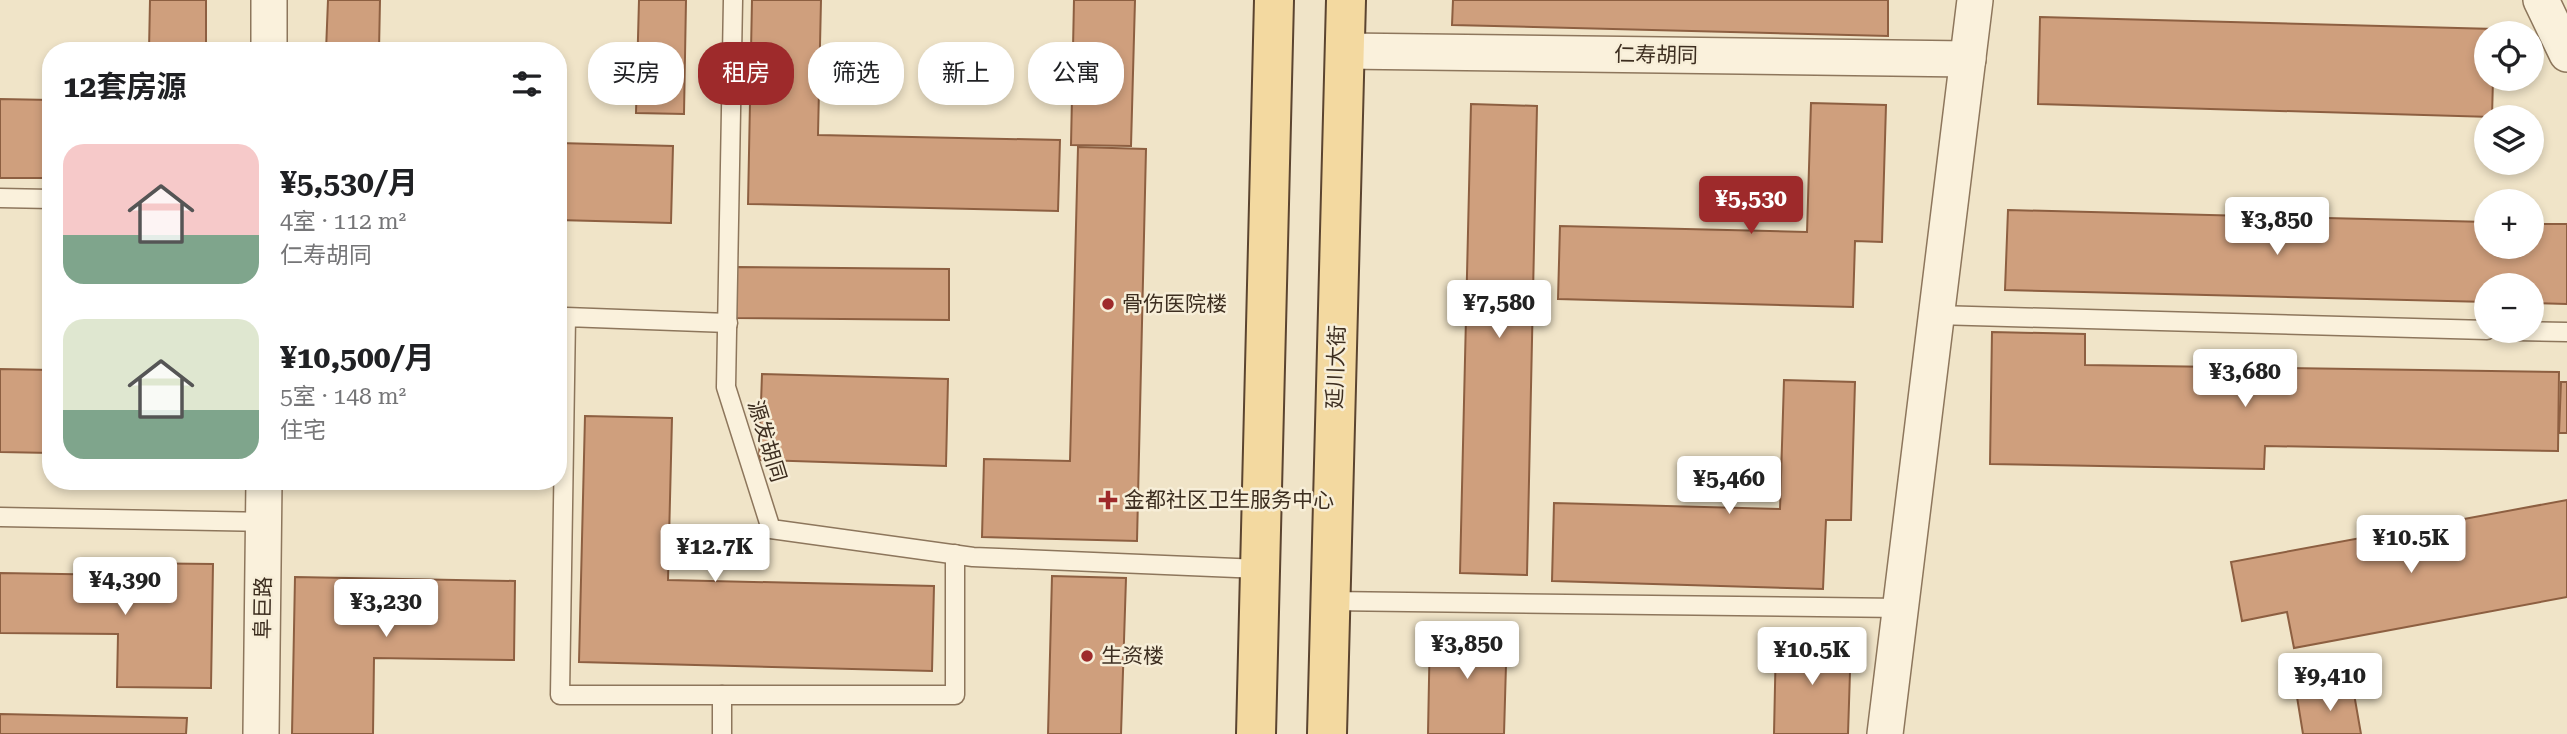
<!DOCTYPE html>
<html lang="zh">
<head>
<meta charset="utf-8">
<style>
	body { margin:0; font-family:"Roboto Serif","Noto Sans SC",serif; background:#f2f2f2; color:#202124; height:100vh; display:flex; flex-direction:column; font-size:26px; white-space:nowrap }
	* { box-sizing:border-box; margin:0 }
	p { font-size:23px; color:#757577 }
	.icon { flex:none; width:38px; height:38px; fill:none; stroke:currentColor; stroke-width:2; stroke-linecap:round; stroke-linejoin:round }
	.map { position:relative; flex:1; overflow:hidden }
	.side { position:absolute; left:42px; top:42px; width:525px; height:448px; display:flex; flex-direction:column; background:#fff; border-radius:28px; box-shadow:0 4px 10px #0003 }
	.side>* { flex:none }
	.hud { position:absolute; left:588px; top:42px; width:665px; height:63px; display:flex; gap:14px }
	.controls { position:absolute; left:2474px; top:21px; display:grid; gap:14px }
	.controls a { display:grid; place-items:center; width:70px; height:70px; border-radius:50%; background:#fff; box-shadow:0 4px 10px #0003; font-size:35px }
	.price { position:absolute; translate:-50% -60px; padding:0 16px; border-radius:7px; background:#fff; color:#222; font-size:23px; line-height:46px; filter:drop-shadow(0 2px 4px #0008) }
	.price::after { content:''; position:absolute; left:50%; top:42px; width:21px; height:16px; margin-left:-10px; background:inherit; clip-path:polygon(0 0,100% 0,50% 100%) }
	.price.active { background:#9e2a2b; color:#fff }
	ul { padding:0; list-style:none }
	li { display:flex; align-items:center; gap:21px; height:175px; padding:0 21px }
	li span { display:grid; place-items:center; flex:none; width:196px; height:140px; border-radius:21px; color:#555 }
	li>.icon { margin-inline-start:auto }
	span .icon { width:84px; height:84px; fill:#fffc; stroke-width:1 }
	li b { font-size:30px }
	h2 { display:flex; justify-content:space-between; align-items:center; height:84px; padding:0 21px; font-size:30px }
	.pill { padding:0 24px; border-radius:28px; background:#fff; box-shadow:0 4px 10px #0003; font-size:24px; line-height:63px }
	.pill.active { background:#9e2a2b; color:#fff }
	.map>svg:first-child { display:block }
</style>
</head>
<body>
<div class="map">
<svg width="2567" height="734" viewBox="0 0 2567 734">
	<rect width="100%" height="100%" fill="#f0e4c8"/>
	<g fill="#cf9f7d" stroke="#8d5f41" stroke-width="2">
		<polygon points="150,0 206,0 206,51 149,51"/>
		<polygon points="328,0 380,0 379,51 326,51"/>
		<polygon points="639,0 686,0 684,114 636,113"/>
		<polygon points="752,0 821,0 818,135 1060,140 1058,211 748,204"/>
		<polygon points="1074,0 1135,0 1131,146 1071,145"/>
		<polygon points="1453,0 1888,0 1888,36 1452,25"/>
		<polygon points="2040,17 2495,29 2495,33 2487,33 2487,79 2493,79 2492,117 2038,104"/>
		<polygon points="0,99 51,100 51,178 0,178"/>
		<polygon points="1811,103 1886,105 1882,242 1855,241 1853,307 1558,299 1560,226 1807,232"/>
		<polygon points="1471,104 1537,106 1527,575 1460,573"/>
		<polygon points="558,143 673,146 671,223 558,220"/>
		<polygon points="1078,147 1146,149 1137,541 982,537 984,459 1070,461"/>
		<polygon points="2008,210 2487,222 2487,247 2532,247 2532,224 2567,224 2567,304 2532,303 2532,285 2487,285 2487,302 2005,290"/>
		<polygon points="736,267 949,269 949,320 735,318"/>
		<polygon points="1992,332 2085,334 2085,365 2559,372 2558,451 2265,446 2264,469 1990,464"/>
		<polygon points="0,369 51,370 51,453 0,452"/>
		<polygon points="762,374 948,379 946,466 759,460"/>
		<polygon points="1784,380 1855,382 1851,520 1826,520 1823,589 1552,581 1554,503 1780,509"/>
		<polygon points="2561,382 2567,382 2567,433 2559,433"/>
		<polygon points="585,416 672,418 668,580 934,586 932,671 579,662"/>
		<polygon points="326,481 524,481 524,486"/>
		<polygon points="2567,500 2567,597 2294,648 2287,612 2242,621 2231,562"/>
		<polygon points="122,563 213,564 211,688 117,687 118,634 0,633 0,573 122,575"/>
		<polygon points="1052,576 1126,578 1121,734 1048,734"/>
		<polygon points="295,577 515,581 514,660 374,658 373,734 292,734"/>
		<polygon points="1430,628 1507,630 1504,734 1428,734"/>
		<polygon points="1776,639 1851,641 1848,734 1774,734"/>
		<polygon points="2353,688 2361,734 2303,734 2297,697"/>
		<polygon points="0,714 187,718 186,734 0,734"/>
	</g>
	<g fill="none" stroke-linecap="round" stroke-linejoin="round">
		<defs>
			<g id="lane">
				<polyline points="733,0 726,387 771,529 973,557 1260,569"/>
				<polyline points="0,198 51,199"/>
				<polyline points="1936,315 2487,330"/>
				<polyline points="728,323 566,317 560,695 955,695 955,554"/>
				<polyline points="2516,331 2567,332"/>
				<polyline points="0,517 264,522"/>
				<polyline points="1330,601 1901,608"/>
				<polyline points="722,734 722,695"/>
			</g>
			<g id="street">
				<polyline points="2541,0 2567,54"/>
				<polyline points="269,51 269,0"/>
				<polyline points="1345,51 1968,59"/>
				<polyline points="261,734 264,481"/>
				<polyline points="1885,734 1975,0"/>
			</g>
			<g id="primary">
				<polyline points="1256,734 1274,0"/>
				<polyline points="1327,734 1346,0"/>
			</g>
		</defs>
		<use href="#lane" stroke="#8d765c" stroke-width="21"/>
		<use href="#street" stroke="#8d765c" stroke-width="38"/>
		<use href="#primary" stroke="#5b4430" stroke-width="42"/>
		<use href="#lane" stroke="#faf1dc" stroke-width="18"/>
		<use href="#street" stroke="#faf1dc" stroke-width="35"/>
		<use href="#primary" stroke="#f3d9a0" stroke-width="38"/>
	</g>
	<g fill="#9e2a2b" stroke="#f7eed8" stroke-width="2.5">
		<circle cx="1108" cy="304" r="7"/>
		<path d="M1104.5 489.5h7v7h7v7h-7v7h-7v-7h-7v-7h7z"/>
		<circle cx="1087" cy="656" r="7"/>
	</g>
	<g text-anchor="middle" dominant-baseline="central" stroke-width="5" stroke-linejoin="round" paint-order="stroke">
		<g font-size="21" fill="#3d2e20" stroke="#f7eed8">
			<text transform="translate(1656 55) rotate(1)">仁寿胡同</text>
			<text transform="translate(1336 367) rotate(-88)">延川大街</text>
			<text transform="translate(767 441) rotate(73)">源发胡同</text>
			<text transform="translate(263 608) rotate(-89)">阜巨路</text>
		</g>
		<g font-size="21" fill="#3d2e20" stroke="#f7eed8" text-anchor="start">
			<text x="1122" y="304">骨伤医院楼</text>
			<text x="1124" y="500">金都社区卫生服务中心</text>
			<text x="1101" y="656">生资楼</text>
		</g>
	</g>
</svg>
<div class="controls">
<a><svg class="icon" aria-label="locate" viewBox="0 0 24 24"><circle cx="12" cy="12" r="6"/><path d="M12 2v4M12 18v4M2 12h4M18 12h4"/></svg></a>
<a><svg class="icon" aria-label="layers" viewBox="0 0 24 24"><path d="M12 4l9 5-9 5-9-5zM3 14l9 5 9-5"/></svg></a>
<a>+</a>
<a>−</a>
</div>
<b class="price active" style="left:1751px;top:236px">¥5,530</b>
<b class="price" style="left:2277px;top:257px">¥3,850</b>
<b class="price" style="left:1499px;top:340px">¥7,580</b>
<b class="price" style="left:2245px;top:409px">¥3,680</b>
<b class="price" style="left:1729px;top:516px">¥5,460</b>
<b class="price" style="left:2411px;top:575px">¥10.5K</b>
<b class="price" style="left:715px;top:584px">¥12.7K</b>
<b class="price" style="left:125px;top:617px">¥4,390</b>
<b class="price" style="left:386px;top:639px">¥3,230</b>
<b class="price" style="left:1467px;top:681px">¥3,850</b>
<b class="price" style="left:1812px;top:687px">¥10.5K</b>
<b class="price" style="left:2330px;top:713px">¥9,410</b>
<div class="hud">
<a class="pill">买房</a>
<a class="pill active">租房</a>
<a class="pill">筛选</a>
<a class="pill">新上</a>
<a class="pill">公寓</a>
</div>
<section class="side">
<h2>12套房源<svg class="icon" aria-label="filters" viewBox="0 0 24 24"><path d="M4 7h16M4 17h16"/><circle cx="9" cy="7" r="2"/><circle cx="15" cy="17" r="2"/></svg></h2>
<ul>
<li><span style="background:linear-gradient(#f6c9c9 65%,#7fa58c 0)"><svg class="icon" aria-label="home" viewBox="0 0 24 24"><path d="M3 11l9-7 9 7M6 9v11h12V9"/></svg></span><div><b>¥5,530/月</b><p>4室 · 112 m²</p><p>仁寿胡同</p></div></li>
<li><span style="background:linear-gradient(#dfe7d0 65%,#7fa58c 0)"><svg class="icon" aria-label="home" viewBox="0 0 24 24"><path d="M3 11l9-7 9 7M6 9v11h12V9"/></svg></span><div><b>¥10,500/月</b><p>5室 · 148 m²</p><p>住宅</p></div></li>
</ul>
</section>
</div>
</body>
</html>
